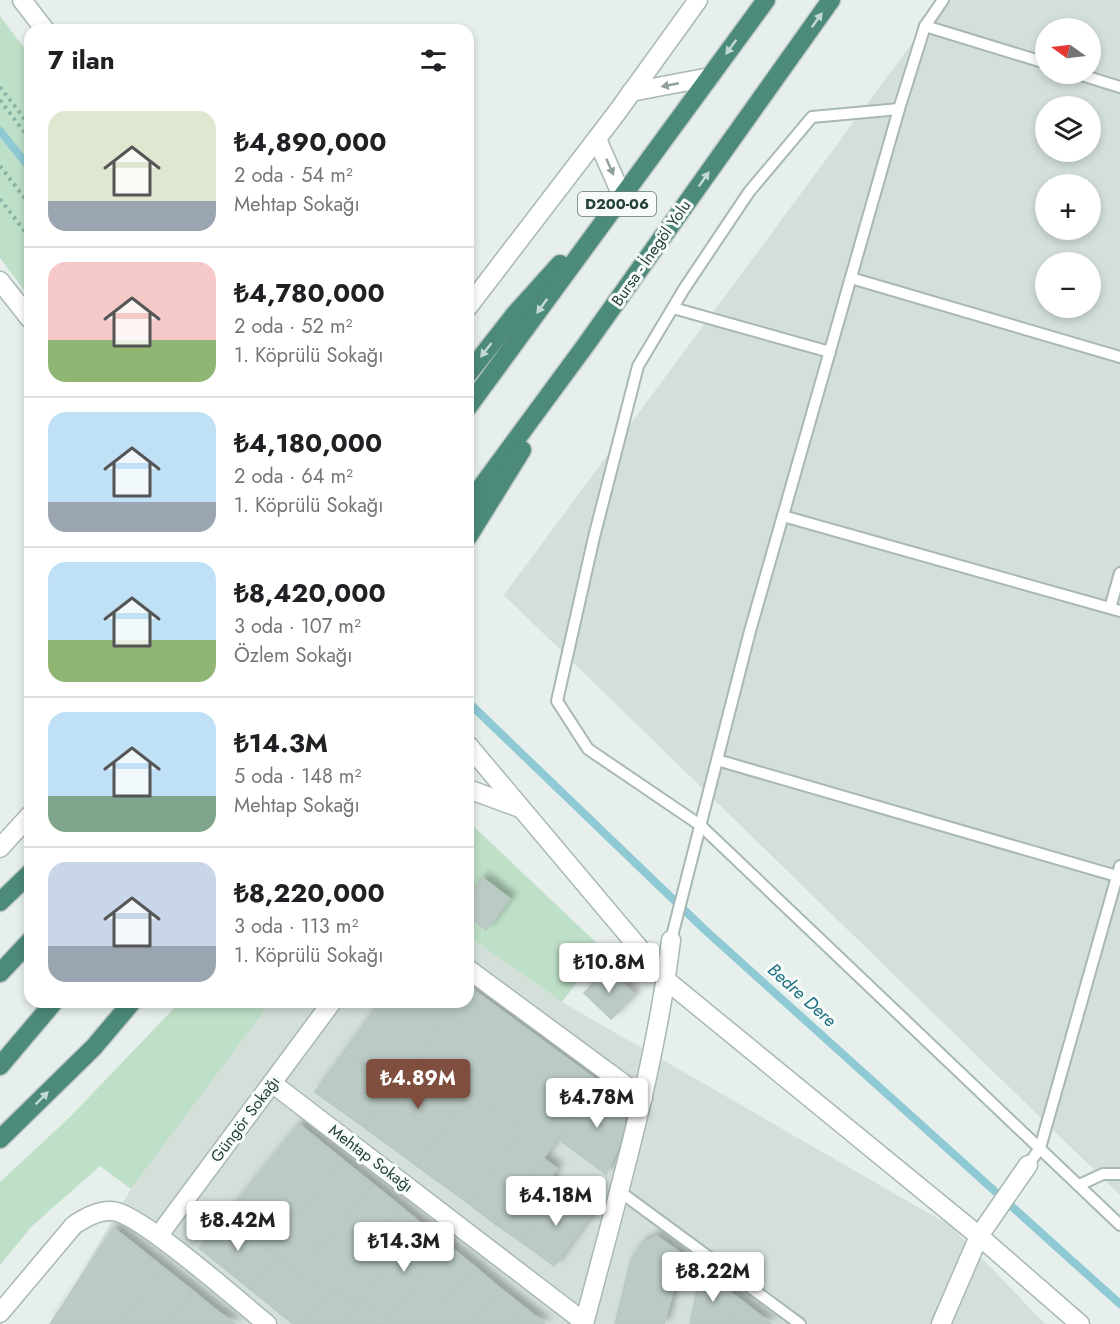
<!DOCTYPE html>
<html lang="tr">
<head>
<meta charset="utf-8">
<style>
	body { margin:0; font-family:Jost,sans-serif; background:#f6f6f6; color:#202124; height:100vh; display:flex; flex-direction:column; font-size:22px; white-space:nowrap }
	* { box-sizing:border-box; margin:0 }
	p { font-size:20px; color:#757577 }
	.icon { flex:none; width:33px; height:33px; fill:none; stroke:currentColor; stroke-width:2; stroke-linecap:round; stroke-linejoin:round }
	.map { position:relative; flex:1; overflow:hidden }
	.side { position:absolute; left:24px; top:24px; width:450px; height:984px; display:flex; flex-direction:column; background:#fff; border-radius:18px; box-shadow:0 3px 9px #0003 }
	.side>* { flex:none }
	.needle { width:39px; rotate:284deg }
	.tools { position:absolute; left:1035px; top:18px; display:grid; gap:12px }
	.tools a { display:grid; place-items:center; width:66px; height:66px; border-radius:50%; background:#fff; box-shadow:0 3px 9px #0003; font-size:30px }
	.price { position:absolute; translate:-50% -51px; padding:0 14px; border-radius:6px; background:#fff; color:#222; font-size:20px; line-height:39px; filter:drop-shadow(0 2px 3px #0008) }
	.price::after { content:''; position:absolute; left:50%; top:36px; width:18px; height:14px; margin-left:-9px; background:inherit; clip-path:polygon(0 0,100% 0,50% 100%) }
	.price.selected { background:#7f4e3f; color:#fff }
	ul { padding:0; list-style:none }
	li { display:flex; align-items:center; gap:18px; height:150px; padding:0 24px }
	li+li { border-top:2px solid #e0e0e0 }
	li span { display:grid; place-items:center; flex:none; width:168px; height:120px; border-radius:18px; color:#555 }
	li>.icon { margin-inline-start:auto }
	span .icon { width:72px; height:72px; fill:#fffc; stroke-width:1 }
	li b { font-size:26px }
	h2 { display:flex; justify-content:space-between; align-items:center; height:72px; padding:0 24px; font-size:26px }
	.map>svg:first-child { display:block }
</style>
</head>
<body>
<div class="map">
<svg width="1120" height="1324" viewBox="0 0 1120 1324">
	<defs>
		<filter id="shadow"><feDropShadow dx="5.5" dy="-5.5" stdDeviation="3" flood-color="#0004"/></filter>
	</defs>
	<rect width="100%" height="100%" fill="#e6efeb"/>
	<g fill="#d4dfda" fill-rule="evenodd">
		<path d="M944 0H1120V1195L504 595ZM1046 28H1090V74H1046ZM1046 106H1090V152H1046ZM1046 184H1090V230H1046ZM1046 262H1090V308H1046Z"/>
		<polygon points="468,936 562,1002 951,1226 1045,1324 52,1324 131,1189 271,1002 468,1002"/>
	</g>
	<g fill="#bfe0c8">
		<polygon points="0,16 30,56 30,298 0,258"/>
		<polygon points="468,821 603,949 562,1002 468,936"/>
		<polygon points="180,1002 271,1002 131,1189 100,1166 32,1226 0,1265 0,1182 70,1117"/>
	</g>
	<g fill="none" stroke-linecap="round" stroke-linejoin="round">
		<g stroke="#8ec9d4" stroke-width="8">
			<polyline points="0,131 30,168"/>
			<polyline points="468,702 704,929 1120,1304"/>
		</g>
	</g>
	<g fill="#bbcac4" stroke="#b8c9c2" stroke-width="1.5" filter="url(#shadow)">
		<polygon points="483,878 510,899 486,930 468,916 468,898"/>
		<polygon points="607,969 635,995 611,1019 584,993"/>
		<polygon points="468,986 599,1082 495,1224 469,1204 522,1130 419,1054 457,1002 468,1002"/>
		<polygon points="380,1002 417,1002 443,1021 394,1087 345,1051"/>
		<polygon points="417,1002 457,1002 443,1021"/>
		<polygon points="345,1051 394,1087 365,1128 315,1092"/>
		<polygon points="419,1054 471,1092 417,1166 365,1128"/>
		<polygon points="599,1082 625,1108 624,1124 620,1143 606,1174 558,1139"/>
		<polygon points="471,1092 522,1130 469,1204 417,1166"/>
		<polygon points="299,1124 343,1160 291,1225 321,1249 300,1275 226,1215"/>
		<polygon points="543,1158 557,1169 549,1180 559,1187 520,1241 495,1224"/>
		<polygon points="343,1160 373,1184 321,1249 291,1225"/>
		<polygon points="373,1184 400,1206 332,1290 300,1275"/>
		<polygon points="559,1187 593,1212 554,1266 520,1241"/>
		<polygon points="400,1206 423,1225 359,1303 332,1290"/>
		<polygon points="226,1215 276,1256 250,1289 199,1248"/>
		<polygon points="423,1225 448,1245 389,1318 359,1303"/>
		<polygon points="114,1228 164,1268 120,1324 73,1324 56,1315"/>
		<polygon points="657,1236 683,1255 664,1324 615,1324 631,1259 642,1244"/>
		<polygon points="448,1245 474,1266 427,1324 402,1324 389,1318"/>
		<polygon points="276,1256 300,1275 332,1290 302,1324 293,1324 250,1289"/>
		<polygon points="474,1266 500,1288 471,1324 427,1324"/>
		<polygon points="164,1268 193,1291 167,1324 120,1324"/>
		<polygon points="701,1270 738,1298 732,1324 690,1324"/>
		<polygon points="500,1288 524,1307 510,1324 471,1324"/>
		<polygon points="332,1290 359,1303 343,1324 302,1324"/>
		<polygon points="193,1291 215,1309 203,1324 167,1324"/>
		<polygon points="738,1298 771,1324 732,1324"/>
		<polygon points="359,1303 389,1318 384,1324 343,1324"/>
		<polygon points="524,1307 545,1324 510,1324"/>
		<polygon points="215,1309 235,1324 203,1324"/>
		<polygon points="56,1315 73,1324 50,1324"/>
		<polygon points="389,1318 402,1324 384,1324"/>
	</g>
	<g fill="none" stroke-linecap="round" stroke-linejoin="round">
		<defs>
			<g id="service">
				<polyline points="925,26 1046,63"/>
				<polyline points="1078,74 1120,87"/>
				<polyline points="899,109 812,117 749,192 684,289 638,366 594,537 557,701 588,749 700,825 1120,1225"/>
				<polyline points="851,278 1120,357"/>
				<polyline points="673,308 830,352"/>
				<polyline points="783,516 1120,611"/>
				<polyline points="1110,608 1120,573"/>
				<polyline points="717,760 1120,877"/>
				<polyline points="671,940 750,631 899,109 925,26 943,0"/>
				<polyline points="1028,1165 1040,1148 1120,866"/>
				<polyline points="1079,1185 1103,1174 1120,1174"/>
				<polyline points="619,1191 800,1324"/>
			</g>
			<g id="minor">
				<polyline points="22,0 45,30"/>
				<polyline points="631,92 710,77"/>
				<polyline points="597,139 622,196"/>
				<polyline points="0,281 30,319"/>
				<polyline points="468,307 618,111 698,0"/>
				<polyline points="468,745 666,980 979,1236 1080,1324"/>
				<polyline points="468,789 520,808"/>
				<polyline points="0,848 30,815"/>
				<polyline points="468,969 643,1098"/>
				<polyline points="272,1083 584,1322"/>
				<polyline points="159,1235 332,1002"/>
				<path d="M0 1313 74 1225C85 1218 98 1210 112 1211 139 1212 241 1303 267 1324"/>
				<path d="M584 1324C617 1197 655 1071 671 940"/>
				<polyline points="941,1324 979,1236 1028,1165"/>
			</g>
			<g id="trunk">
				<polyline points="468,374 515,314 560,264"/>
				<polyline points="468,407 766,0"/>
				<polyline points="468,505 585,346 831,0"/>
				<polyline points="468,537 522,450"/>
				<polyline points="0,902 30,873"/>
				<polyline points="0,973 30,941"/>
				<polyline points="0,1066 54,1002"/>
				<polyline points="0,1139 94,1047 132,1002"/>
			</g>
		</defs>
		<use href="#service" stroke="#a8b8b2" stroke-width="14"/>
		<use href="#minor" stroke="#a8b8b2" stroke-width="21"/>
		<use href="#trunk" stroke="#c2cac8" stroke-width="21"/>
		<g stroke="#86b3a5" stroke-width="4" stroke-dasharray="3 4.5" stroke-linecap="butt">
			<polyline points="0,87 30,126"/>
			<polyline points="0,100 30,140"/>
			<polyline points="0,166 30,205"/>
			<polyline points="0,199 30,238"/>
		</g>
		<use href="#service" stroke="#fff" stroke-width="10"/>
		<use href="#minor" stroke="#fff" stroke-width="18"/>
		<use href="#trunk" stroke="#4c8a7c" stroke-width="18"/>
	</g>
	<defs><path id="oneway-solid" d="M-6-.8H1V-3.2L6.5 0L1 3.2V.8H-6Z" transform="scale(1.5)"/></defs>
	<g fill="#c4d9d4">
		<use href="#oneway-solid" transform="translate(817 20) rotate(-55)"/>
		<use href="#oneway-solid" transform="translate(731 47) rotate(126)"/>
		<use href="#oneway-solid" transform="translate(704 179) rotate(-55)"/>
		<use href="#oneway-solid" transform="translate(542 306) rotate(126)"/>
		<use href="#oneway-solid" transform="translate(486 350) rotate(128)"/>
		<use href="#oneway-solid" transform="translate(42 1098) rotate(-45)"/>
	</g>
	<g fill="#92a09c">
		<use href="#oneway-solid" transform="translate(670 85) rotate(169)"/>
		<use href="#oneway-solid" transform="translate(610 167) rotate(66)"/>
	</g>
	<g text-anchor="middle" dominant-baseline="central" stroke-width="6" stroke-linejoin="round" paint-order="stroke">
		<rect fill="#f7fbf9" stroke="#637a73" stroke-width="1.5" x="578" y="192" width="78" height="24" rx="4.5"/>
		<g font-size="15" font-weight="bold" fill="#24423a">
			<text x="617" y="204">D200-06</text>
		</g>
		<g font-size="16" fill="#24423a" stroke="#f7fbf9">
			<text transform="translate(651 253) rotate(-55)">Bursa - İnegöl Yolu</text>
			<text transform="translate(245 1119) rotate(-53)">Güngör Sokağı</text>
			<text transform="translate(371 1158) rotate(37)">Mehtap Sokağı</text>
		</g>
		<g font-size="18" font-style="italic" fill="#1c6f80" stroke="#f7fbf9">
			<text transform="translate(802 995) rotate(42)">Bedre Dere</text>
		</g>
	</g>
</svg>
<div class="tools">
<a><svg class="needle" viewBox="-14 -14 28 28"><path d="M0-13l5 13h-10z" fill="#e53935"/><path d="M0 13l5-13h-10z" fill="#757577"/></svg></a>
<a><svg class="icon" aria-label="layers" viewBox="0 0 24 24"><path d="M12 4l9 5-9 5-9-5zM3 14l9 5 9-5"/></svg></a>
<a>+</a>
<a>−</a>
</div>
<b class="price" style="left:609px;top:994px">₺10.8M</b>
<b class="price selected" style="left:418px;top:1110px">₺4.89M</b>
<b class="price" style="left:597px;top:1129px">₺4.78M</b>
<b class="price" style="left:556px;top:1227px">₺4.18M</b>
<b class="price" style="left:238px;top:1252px">₺8.42M</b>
<b class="price" style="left:404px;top:1273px">₺14.3M</b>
<b class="price" style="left:713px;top:1303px">₺8.22M</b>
<section class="side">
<h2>7 ilan<svg class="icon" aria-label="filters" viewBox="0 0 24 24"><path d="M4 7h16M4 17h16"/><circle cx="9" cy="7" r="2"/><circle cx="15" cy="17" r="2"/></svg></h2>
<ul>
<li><span style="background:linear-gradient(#dfe7d0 75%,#9aa5b1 0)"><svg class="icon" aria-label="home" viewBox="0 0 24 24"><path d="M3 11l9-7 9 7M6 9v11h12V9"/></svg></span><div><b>₺4,890,000</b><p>2 oda · 54 m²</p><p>Mehtap Sokağı</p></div></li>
<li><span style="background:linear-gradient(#f6c9c9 65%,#8fb573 0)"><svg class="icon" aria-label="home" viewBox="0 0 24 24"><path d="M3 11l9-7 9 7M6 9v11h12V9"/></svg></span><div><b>₺4,780,000</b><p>2 oda · 52 m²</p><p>1. Köprülü Sokağı</p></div></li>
<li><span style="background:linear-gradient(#bfe0f5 75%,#9aa5b1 0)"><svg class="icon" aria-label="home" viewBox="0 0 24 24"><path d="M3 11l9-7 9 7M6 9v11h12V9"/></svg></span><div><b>₺4,180,000</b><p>2 oda · 64 m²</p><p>1. Köprülü Sokağı</p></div></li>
<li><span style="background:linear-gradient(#bfe0f5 65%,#8fb573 0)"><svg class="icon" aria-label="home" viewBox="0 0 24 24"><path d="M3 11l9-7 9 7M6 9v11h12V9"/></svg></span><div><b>₺8,420,000</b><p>3 oda · 107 m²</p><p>Özlem Sokağı</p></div></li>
<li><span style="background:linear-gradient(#bfe0f5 70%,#7fa58c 0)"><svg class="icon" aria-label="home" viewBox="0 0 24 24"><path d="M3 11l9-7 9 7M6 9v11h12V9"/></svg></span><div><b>₺14.3M</b><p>5 oda · 148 m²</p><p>Mehtap Sokağı</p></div></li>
<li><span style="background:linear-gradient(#c9d6e8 70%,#9aa5b1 0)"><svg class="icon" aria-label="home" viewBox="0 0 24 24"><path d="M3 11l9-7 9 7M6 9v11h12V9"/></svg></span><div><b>₺8,220,000</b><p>3 oda · 113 m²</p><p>1. Köprülü Sokağı</p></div></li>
</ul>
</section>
</div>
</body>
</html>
